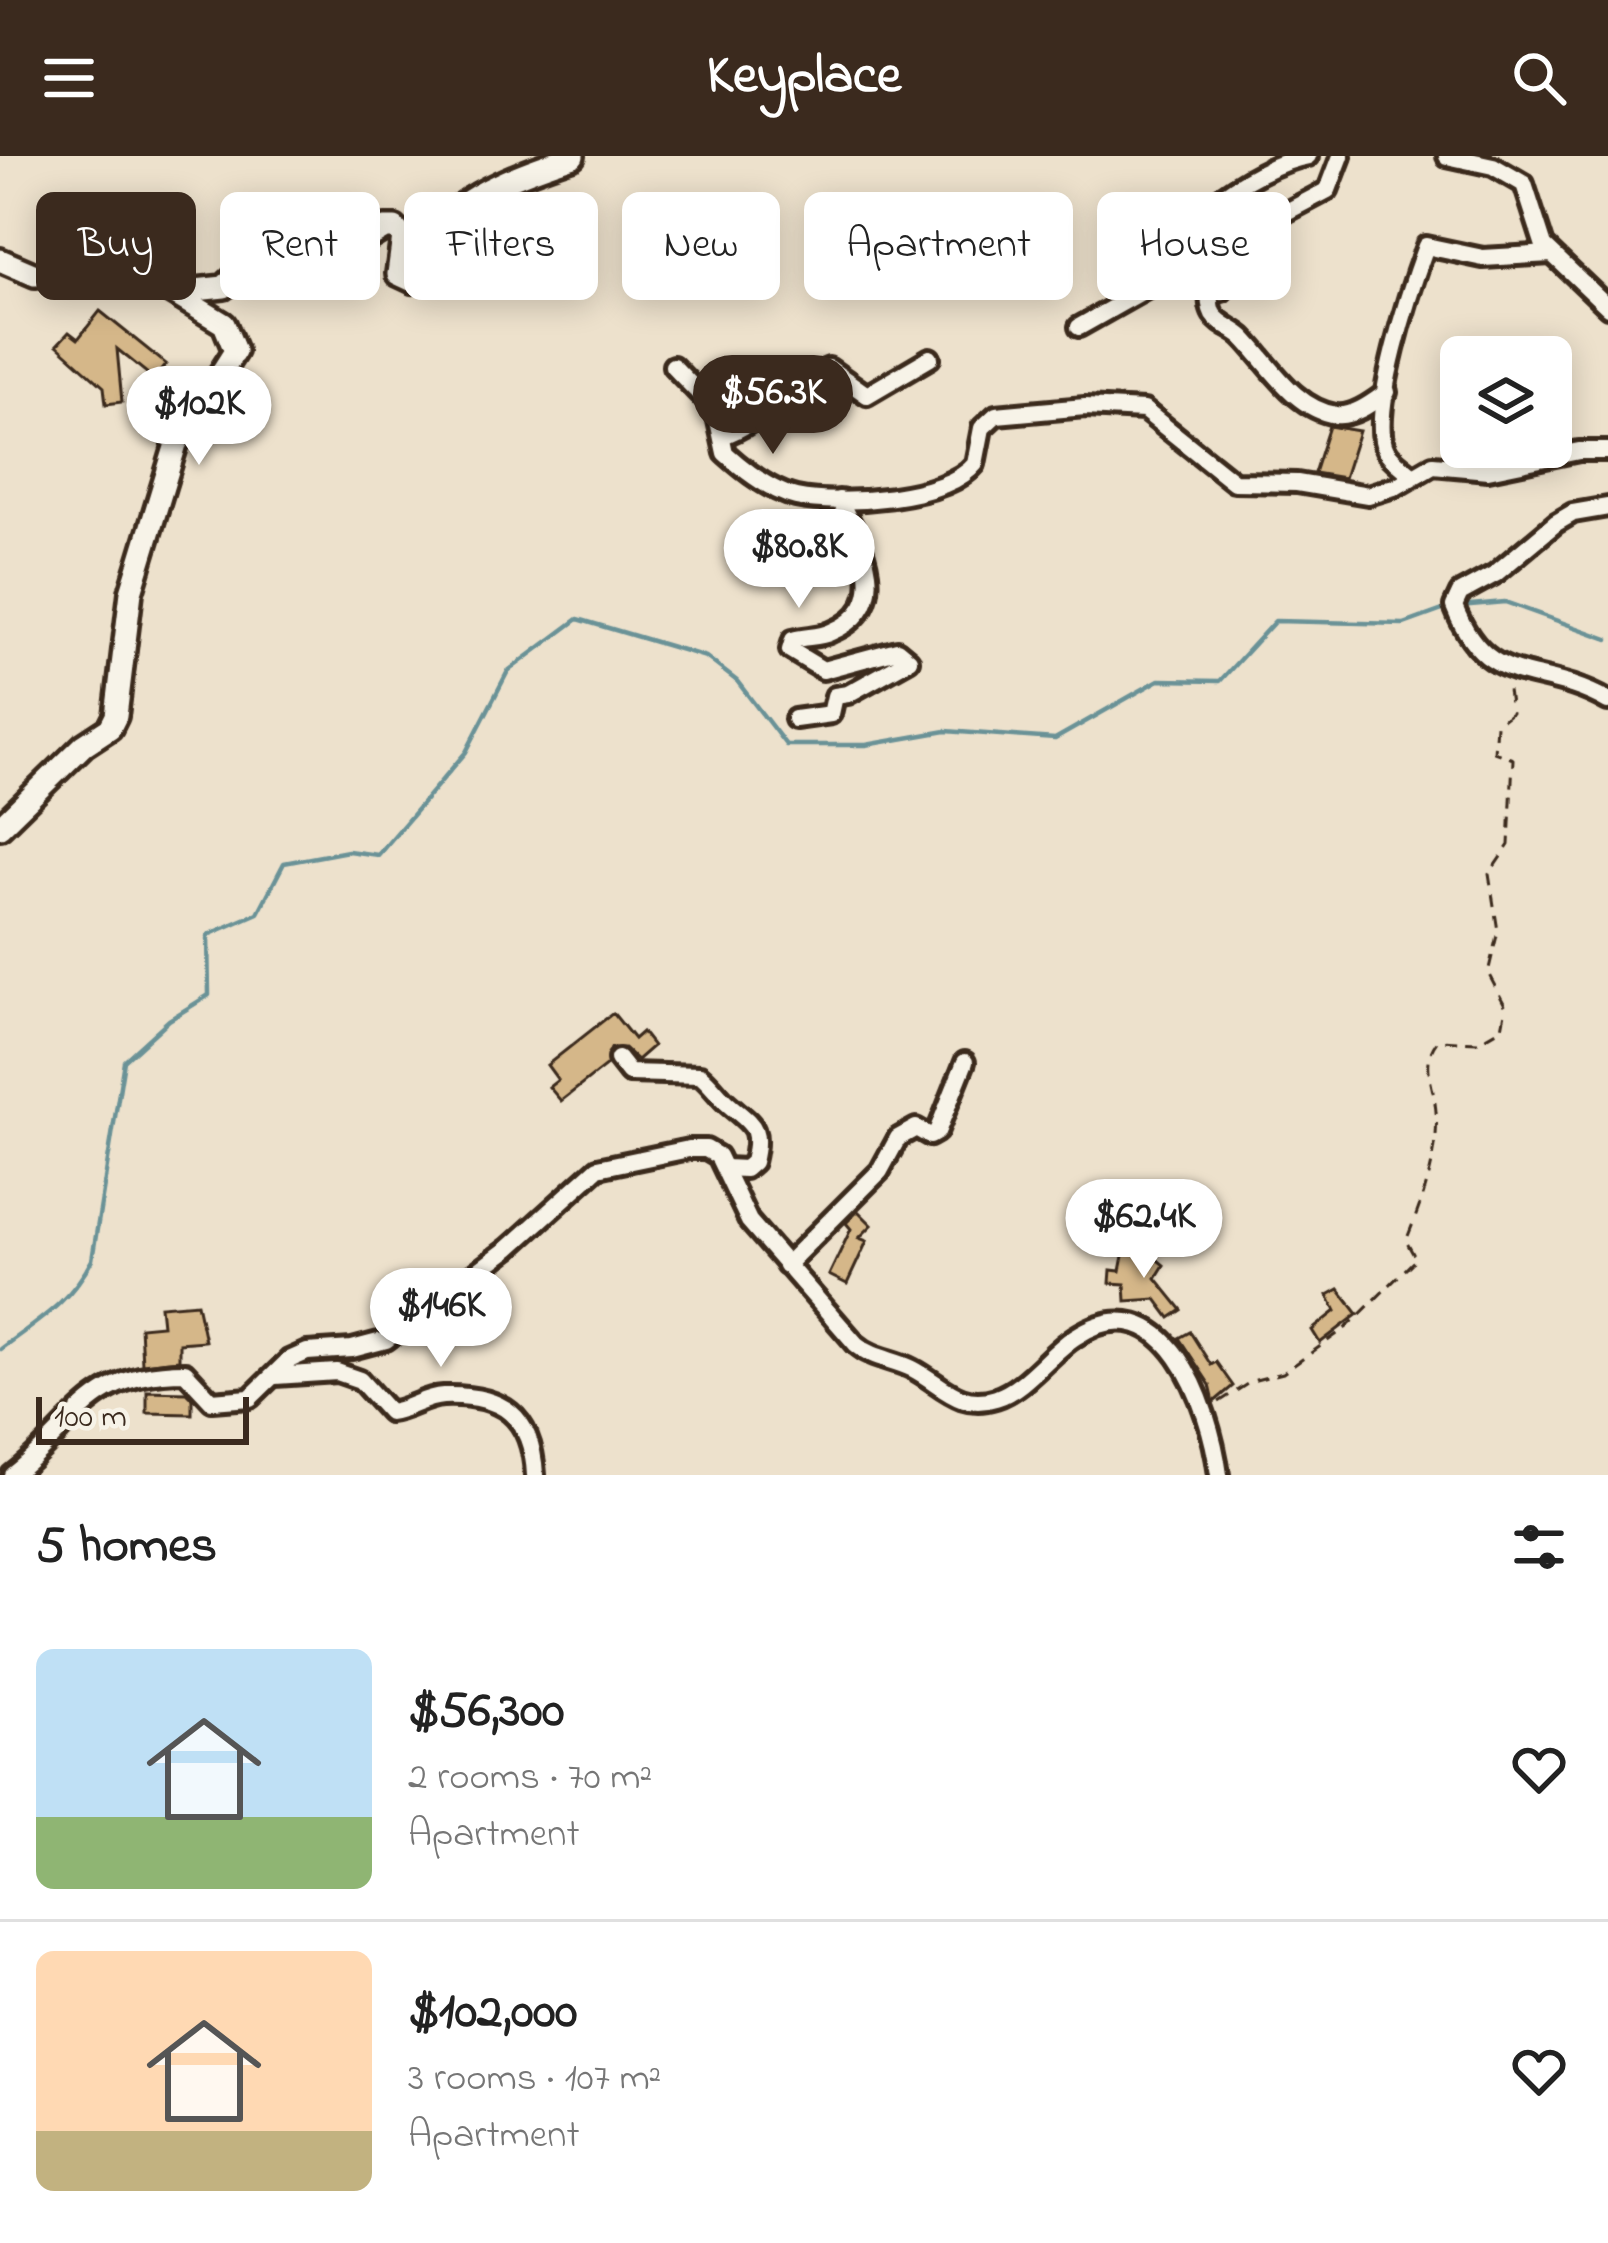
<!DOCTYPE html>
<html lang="en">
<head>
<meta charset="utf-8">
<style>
	body { margin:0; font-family:"Indie Flower",sans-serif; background:#f6f6f6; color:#222; height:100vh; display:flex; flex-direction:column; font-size:45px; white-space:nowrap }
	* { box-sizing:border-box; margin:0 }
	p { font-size:39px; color:#767676 }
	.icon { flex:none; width:66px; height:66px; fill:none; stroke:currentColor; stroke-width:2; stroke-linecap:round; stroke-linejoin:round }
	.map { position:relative; height:1319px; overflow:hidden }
	.drawer { display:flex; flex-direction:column; background:#fff; flex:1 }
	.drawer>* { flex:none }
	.banner { position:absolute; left:36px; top:36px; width:1536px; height:108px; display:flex; gap:24px }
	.tools { position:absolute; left:1440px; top:180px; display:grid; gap:24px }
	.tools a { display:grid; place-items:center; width:132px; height:132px; border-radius:18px; background:#fff; box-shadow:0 6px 30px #0003; font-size:60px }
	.scale { position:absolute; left:36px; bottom:30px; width:213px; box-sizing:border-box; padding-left:12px; border:6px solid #3b2a1e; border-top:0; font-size:33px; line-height:42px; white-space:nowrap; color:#3b2a1e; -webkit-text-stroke:9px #f7f3e8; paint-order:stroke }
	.price { position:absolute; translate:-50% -102px; padding:0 27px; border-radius:42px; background:#fff; color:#222; font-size:39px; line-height:78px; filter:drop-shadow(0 3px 6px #0008) }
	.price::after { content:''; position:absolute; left:50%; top:72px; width:36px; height:27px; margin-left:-18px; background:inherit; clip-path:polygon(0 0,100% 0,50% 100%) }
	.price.current { background:#3b2a1e; color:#fff }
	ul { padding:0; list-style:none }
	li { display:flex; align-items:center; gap:36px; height:300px; padding:0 36px }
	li+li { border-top:3px solid #e0e0e0 }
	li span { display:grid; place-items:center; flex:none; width:336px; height:240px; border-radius:18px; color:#555 }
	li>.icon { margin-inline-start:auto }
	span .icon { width:144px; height:144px; fill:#fffc; stroke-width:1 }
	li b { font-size:51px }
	h2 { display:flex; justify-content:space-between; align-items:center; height:144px; padding:0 36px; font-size:51px }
	.tag { padding:0 42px; border-radius:18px; background:#fff; box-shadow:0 6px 30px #0003; font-size:42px; line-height:108px }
	.tag.current { background:#3b2a1e; color:#fff }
	header { display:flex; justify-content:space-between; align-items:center; height:156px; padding:0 36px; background:#3b2a1e; color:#fff; font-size:54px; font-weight:800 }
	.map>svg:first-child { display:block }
</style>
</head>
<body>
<header><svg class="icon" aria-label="menu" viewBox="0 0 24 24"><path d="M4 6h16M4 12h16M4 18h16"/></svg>Keyplace<svg class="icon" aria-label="search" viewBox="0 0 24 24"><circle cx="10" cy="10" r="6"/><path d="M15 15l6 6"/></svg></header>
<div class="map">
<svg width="1608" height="1319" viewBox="0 0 1608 1319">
	<rect width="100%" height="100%" fill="#ede1cc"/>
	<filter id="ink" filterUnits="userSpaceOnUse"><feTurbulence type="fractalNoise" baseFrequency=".00833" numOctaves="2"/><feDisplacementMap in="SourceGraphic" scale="24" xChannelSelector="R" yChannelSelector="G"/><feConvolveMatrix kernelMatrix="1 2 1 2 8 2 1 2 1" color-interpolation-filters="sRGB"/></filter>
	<g filter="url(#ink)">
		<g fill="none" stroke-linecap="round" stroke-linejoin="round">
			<g stroke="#6a9297" stroke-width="4.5">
				<polyline points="1459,450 1505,446 1608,483"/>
				<path d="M0 1193C37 1165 70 1147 92 1104L124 905 169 864 209 839 208 779 258 757 284 707 348 695 378 699 466 596 508 515 578 463 706 501 737 525 786 589H866L946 575 1055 583 1159 524 1220 525 1275 465 1404 468 1448 452"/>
			</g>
		</g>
		<g fill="#d5b789" stroke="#3b2a1e" stroke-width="3">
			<polygon points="100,155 166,208 154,223 117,193 122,246 106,248 104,231 57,189 69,176 78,183"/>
			<polygon points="1329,270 1359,275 1344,322 1314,317"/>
			<polygon points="613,857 634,883 642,876 653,890 637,904 624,892 611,892 607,909 561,945 549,931 558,924 547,909"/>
			<polygon points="858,1055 872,1069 859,1082 867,1085 847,1128 829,1119 851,1073 846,1067"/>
			<polygon points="1124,1095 1153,1100 1164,1109 1156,1122 1182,1154 1170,1162 1156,1143 1126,1145 1125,1128 1110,1127 1111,1114 1120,1115"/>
			<polygon points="1339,1133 1358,1158 1320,1187 1312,1174 1336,1155 1328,1139"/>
			<polygon points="197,1147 205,1185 179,1187 179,1204 142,1208 140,1171 162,1169 160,1150"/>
			<polygon points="1190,1176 1211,1209 1216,1206 1233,1230 1214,1246 1210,1229 1179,1182"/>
			<polygon points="147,1235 186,1236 192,1242 192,1258 147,1257"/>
		</g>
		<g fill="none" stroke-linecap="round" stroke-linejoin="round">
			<defs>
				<g id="street">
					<polyline points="1447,0 1493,10 1524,28 1544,90 1608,151"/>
					<path d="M1210 130C1210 140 1208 149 1213 158 1220 169 1233 172 1243 181 1269 207 1294 253 1336 259 1354 261 1373 246 1387 236"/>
					<path d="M1143 133C1162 77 1250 10 1308 0"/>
					<polyline points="1079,171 1173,118 1198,119 1222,135 1273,63 1328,34 1341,0"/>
					<path d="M673 210 716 255 725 297C745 315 770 335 796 341 839 350 946 344 975 308L982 272 996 259 1085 251 1144 254 1234 326 1297 327 1368 339 1397 330 1433 309 1488 314 1579 295H1608"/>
					<path d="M722 280C765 266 788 228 829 212L867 239 930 202"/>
					<path d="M1413 320C1405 312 1391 304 1386 294 1368 259 1412 128 1426 90L1483 102 1551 98"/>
					<path d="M1608 351 1573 357 1556 367 1495 418 1460 437 1454 450C1488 537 1538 505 1608 545"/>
					<path d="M795 563 831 558 835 540 848 538 909 504 897 494 823 514 790 494 793 484C806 480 819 482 831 476 895 450 863 389 839 344"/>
					<path d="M618 903 629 917 700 919C711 928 718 939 728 948 752 969 762 970 753 1006L745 1013 725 1012"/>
					<polyline points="786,1109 880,1015 898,982 916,972 930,980 937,976 965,906"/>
					<path d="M275 1220 337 1216 360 1224 389 1256C409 1254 423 1241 443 1240 502 1238 532 1259 535 1319"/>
					<path d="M12 1319C78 1268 88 1216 185 1216L212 1245 250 1242 289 1204 307 1196 352 1193 386 1184 509 1092 598 1012 689 993H706L718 1000 749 1065 856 1188C873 1203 894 1203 913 1213 942 1228 959 1254 996 1242 1025 1233 1049 1198 1075 1181 1165 1121 1210 1249 1219 1319"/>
				</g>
				<g id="secondary">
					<polyline points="0,104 35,119 95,113 145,120 224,168 235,195 176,288 131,436 116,560 110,572 84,589 0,671"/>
					<path d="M176 136 224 131 259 98 282 91 346 95 385 72H395L403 81 398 118 413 125C434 110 432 92 443 70 460 37 540 11 573 0"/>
				</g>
			</defs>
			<use href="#street" stroke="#3b2a1e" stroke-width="26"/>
			<use href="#secondary" stroke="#3b2a1e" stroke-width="30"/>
			<path stroke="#3b2a1e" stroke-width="3" stroke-dasharray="12 9" stroke-linecap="butt" d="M1219 1246 1252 1225 1283 1217 1347 1171 1416 1103 1406 1085C1423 1043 1442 993 1435 947 1432 924 1421 905 1438 884L1478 886 1502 872 1506 851 1488 817 1498 775 1489 718 1509 689 1513 603 1494 596 1496 569 1511 557 1507 526"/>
			<use href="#street" stroke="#f7f3e8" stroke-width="16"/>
			<use href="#secondary" stroke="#f7f3e8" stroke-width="21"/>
		</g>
	</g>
</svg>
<div class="tools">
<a><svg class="icon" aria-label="layers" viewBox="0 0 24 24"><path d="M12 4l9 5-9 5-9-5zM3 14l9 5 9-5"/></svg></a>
</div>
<div class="scale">100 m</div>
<b class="price current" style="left:773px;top:301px">$56.3K</b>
<b class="price" style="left:199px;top:312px">$102K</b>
<b class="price" style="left:799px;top:455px">$80.8K</b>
<b class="price" style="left:1144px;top:1125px">$62.4K</b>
<b class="price" style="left:441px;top:1214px">$146K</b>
<div class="banner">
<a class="tag current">Buy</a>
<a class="tag">Rent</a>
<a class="tag">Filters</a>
<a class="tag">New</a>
<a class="tag">Apartment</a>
<a class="tag">House</a>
</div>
</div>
<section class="drawer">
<h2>5 homes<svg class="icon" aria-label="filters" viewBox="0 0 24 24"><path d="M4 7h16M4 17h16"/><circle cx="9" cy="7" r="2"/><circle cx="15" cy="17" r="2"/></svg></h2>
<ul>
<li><span style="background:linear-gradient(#bfe0f5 70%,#8fb573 0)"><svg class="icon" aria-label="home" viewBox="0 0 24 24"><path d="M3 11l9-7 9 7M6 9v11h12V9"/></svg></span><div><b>$56,300</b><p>2 rooms · 70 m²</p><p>Apartment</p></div><svg class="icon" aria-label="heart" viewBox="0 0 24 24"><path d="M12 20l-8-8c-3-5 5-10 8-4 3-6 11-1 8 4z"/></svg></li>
<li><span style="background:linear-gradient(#ffd9b3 75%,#c2b280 0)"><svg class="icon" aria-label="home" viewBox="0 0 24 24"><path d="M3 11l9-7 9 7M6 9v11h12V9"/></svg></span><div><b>$102,000</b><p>3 rooms · 107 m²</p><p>Apartment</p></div><svg class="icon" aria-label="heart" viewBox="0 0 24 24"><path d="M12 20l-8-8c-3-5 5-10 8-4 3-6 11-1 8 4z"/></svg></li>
</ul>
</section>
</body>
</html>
